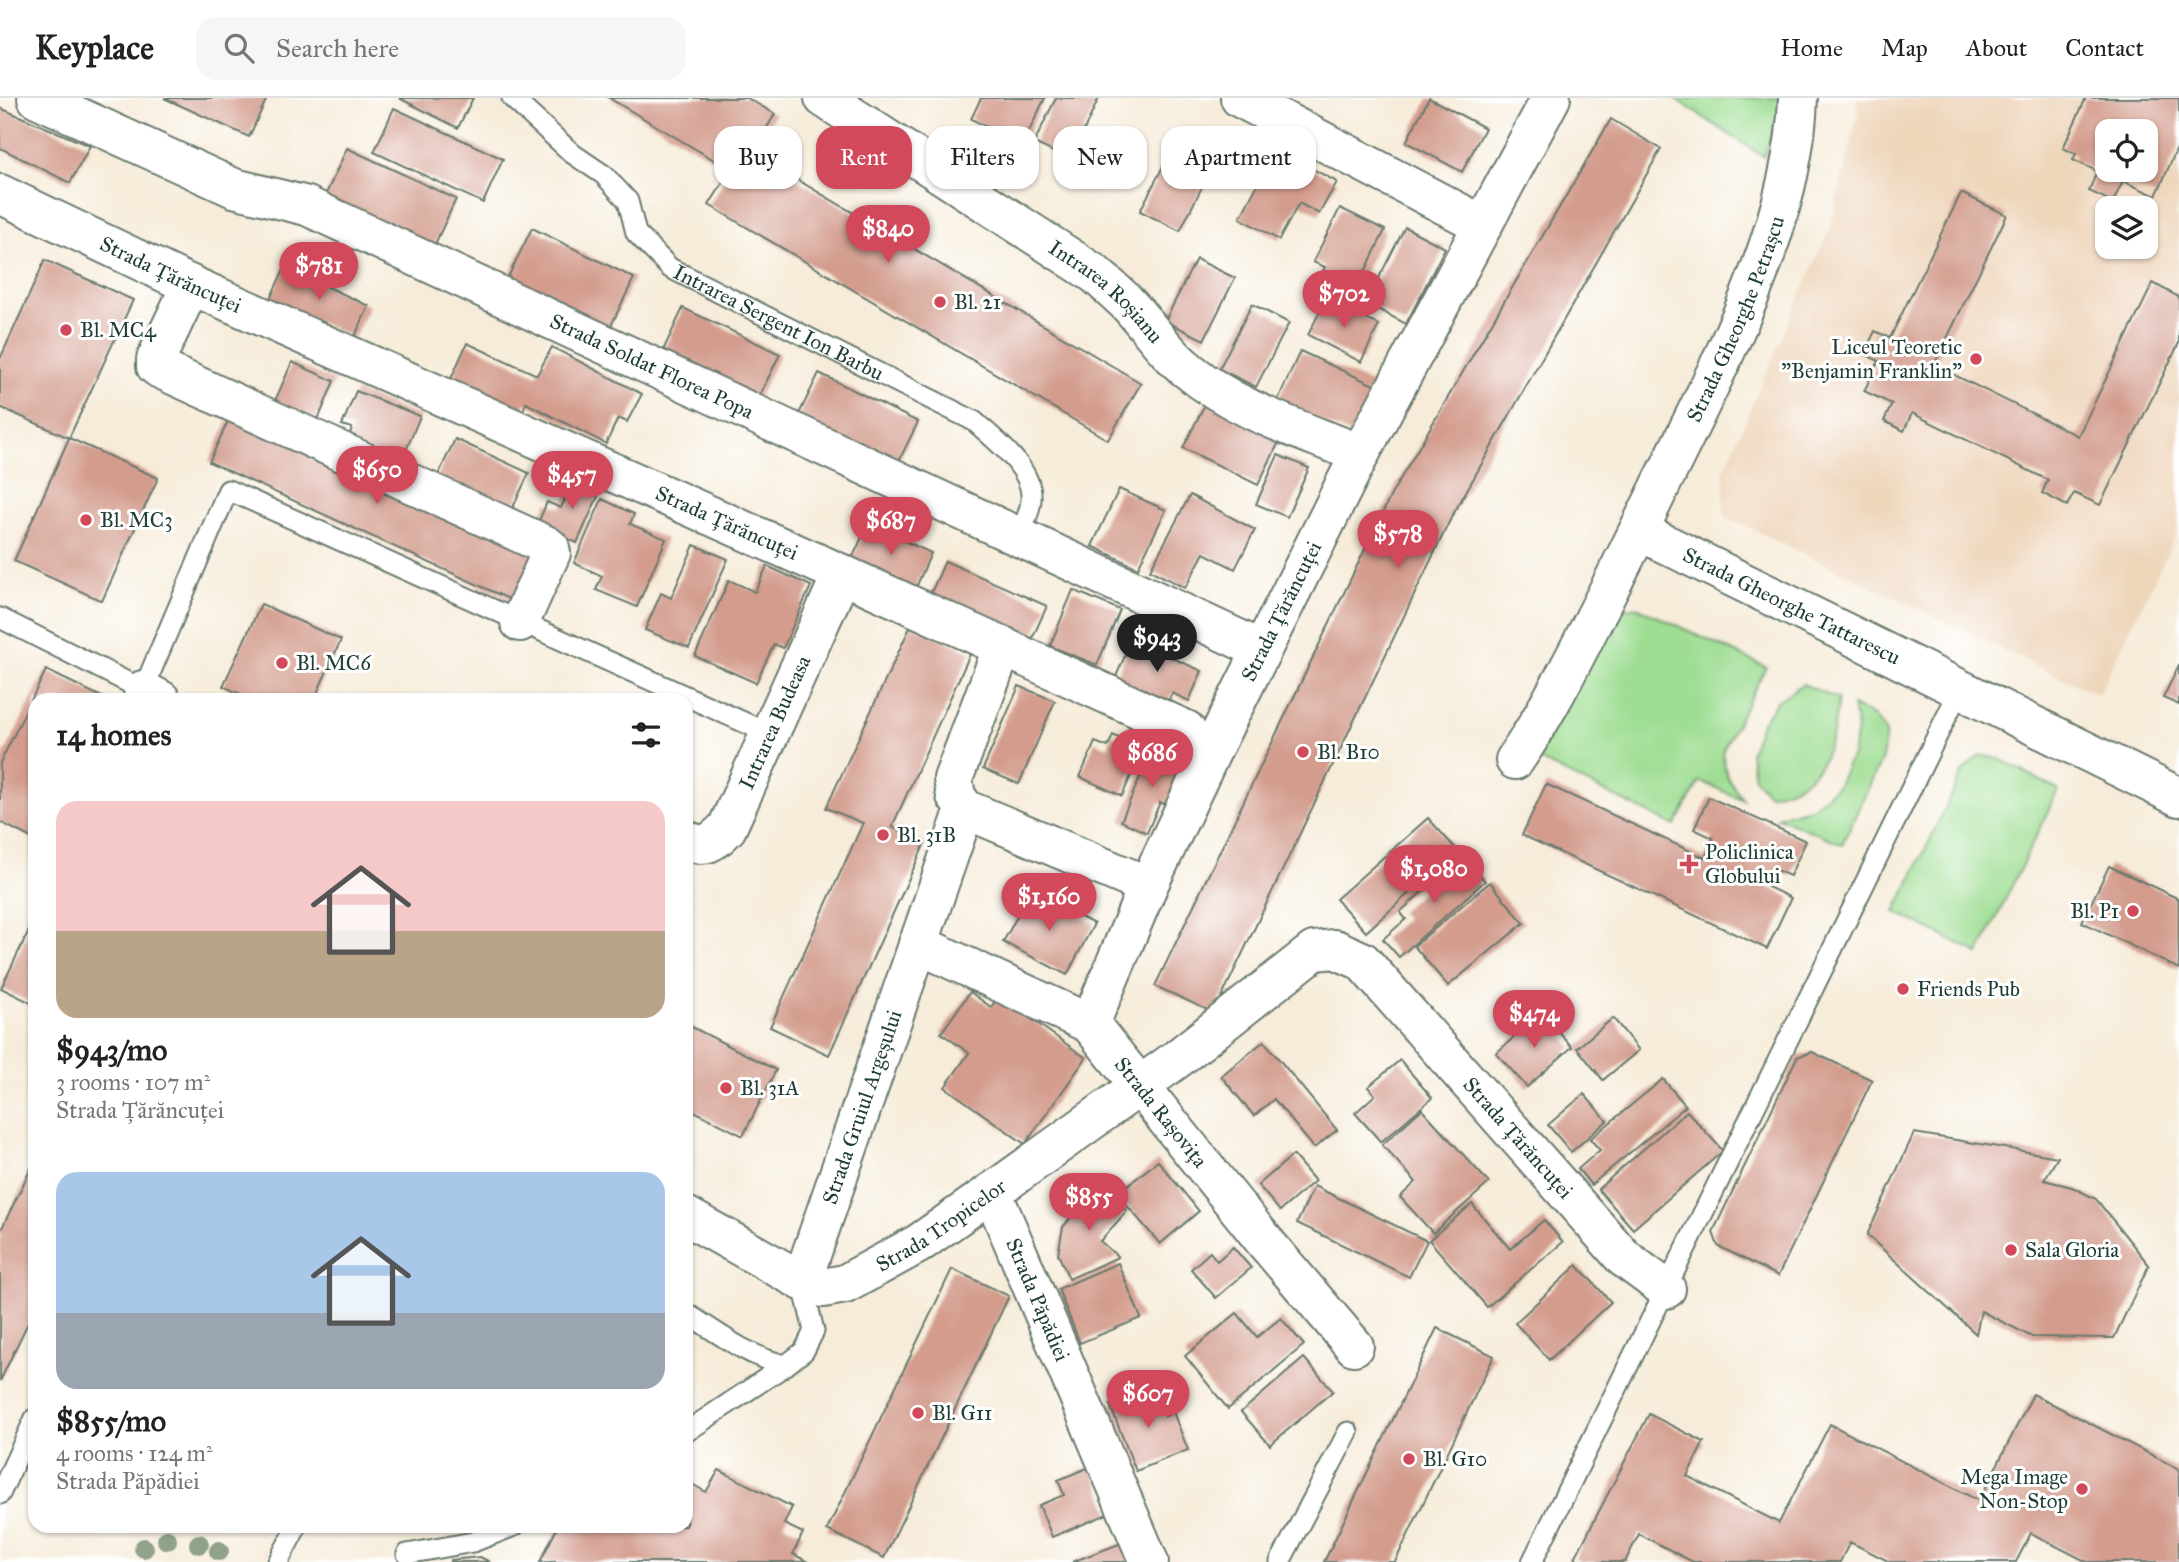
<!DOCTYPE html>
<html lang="en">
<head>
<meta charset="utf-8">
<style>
	body { margin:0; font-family:"IM FELL Great Primer",serif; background:#f6f6f6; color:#222; height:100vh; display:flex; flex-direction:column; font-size:26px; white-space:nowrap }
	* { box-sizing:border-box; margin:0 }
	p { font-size:23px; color:#767676 }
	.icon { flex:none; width:38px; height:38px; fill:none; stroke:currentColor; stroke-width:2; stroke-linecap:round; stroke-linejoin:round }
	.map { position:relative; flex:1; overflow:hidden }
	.sheet { position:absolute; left:28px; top:595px; width:665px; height:840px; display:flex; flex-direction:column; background:#fff; border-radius:21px; box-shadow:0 2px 5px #0004 }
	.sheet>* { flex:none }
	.hud { position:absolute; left:714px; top:28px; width:665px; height:63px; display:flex; gap:14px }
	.buttons { position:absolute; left:2095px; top:21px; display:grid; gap:14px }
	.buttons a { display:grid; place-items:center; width:63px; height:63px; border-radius:14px; background:#fff; box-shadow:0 2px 5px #0004; font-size:35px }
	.price { position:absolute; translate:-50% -60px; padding:0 16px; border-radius:24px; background:#d1495b; color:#fff; font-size:23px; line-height:46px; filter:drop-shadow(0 2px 4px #0008) }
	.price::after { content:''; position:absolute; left:50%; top:42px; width:21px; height:16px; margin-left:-10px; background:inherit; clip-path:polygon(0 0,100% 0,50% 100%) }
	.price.on { background:#222; color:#fff }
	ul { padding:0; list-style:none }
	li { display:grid; align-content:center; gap:14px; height:371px; padding:0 28px }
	li span { display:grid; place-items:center; height:217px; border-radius:21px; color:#555 }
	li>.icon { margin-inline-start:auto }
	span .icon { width:126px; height:126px; fill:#fffc; stroke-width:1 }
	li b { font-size:30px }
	h2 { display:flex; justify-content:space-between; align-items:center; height:84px; padding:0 28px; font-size:30px }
	.chip { padding:0 24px; border-radius:21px; background:#fff; box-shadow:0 2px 5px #0004; font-size:24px; line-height:63px }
	.chip.on { background:#d1495b; color:#fff }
	header { display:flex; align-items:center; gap:42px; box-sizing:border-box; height:98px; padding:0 35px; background:#fff; border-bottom:2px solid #e0e0e0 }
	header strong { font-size:33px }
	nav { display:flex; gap:38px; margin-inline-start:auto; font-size:24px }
	.search { width:490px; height:63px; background:#f6f6f6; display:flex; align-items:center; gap:18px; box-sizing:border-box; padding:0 24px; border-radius:21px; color:#767676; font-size:26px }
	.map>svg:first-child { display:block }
</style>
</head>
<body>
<header>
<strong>Keyplace</strong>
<div class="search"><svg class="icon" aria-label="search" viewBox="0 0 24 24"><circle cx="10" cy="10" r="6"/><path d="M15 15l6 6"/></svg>Search here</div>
<nav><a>Home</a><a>Map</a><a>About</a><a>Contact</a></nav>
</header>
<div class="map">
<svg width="2179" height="1464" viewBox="0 0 2179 1464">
	<rect width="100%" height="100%" fill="#fff"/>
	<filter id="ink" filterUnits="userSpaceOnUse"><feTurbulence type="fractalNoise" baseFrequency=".0143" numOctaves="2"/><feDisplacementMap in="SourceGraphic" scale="14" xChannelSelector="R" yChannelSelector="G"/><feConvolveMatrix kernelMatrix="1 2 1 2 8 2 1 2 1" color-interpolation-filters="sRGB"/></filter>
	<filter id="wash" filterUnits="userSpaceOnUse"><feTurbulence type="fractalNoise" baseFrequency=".00686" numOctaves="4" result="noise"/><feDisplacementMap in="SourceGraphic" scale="28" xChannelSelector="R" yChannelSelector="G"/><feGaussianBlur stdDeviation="1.57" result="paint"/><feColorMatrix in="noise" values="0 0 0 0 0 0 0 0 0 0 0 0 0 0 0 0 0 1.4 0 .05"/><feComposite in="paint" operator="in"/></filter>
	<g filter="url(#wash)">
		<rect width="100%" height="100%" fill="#f6ecd9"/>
		<path fill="#eed6bb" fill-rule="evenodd" d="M1856 0H2179V107L2174 118 2179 121V431L2098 597 1725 418 1723 373 1830 130 1858 16ZM2107 33H2146V72H2107ZM2107 110H2146V149H2107Z"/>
		<g fill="#9edd92" stroke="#5e8d63" stroke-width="2">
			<polygon points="1674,0 1780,0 1779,13 1764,59"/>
			<polygon points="1637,509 1766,569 1722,654 1727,679 1743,702 1700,683 1675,728 1533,659 1610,514"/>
			<path d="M1803 586 1838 601C1832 650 1823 689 1768 696L1754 680 1750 655 1761 626 1777 603Z"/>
			<polygon points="1853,608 1874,618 1886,635 1882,661 1842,746 1777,719 1813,709 1838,687 1852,657 1857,632"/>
			<polygon points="1980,657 2000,661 2058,692 1979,856 1895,814 1963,673"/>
		</g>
		<g id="blocks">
			<g fill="#d39c8d" fill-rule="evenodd">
				<polygon points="164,0 267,0 249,39"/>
				<polygon points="399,0 473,0 458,30"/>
				<polygon points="609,0 747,0 775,16 752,55 1141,285 1108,342 709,107 731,72"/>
				<polygon points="981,0 1045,0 1023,46 971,21"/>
				<polygon points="1056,0 1099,0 1070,62 1034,45"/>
				<polygon points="1429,0 1485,30 1462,74 1406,44"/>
				<path d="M2086 0H2179V46L2156 98 2123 83 2113 104 2089 93 2097 73 2073 62 2076 56 2063 50ZM2107 33H2146V72H2107Z"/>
				<polygon points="0,10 90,48 70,85 0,50"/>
				<polygon points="394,10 503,61 483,105 374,54"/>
				<polygon points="1611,21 1661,51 1451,420 1214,915 1155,888 1392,395"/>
				<polygon points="1178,39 1217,59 1180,133 1140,113"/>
				<polygon points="347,50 456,101 430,157 321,107"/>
				<polygon points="1270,63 1294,76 1300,64 1337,84 1319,116 1299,105 1279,142 1240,120"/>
				<polygon points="1961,95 2007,117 1934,267 2078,338 2153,185 2179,199 2179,245 2100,407 2074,395 2067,408 2042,395 2048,382 1912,315 1904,333 1884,323 1892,306 1864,293 1879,263 1864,256 1875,233 1890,240"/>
				<polygon points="1340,110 1385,132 1349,207 1315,190 1325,169 1313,164"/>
				<polygon points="1405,129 1445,150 1406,226 1366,205"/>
				<polygon points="532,130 634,180 609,232 507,181"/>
				<polygon points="1196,161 1235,180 1204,242 1165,223"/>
				<polygon points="45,162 133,202 69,340 0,309 0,261"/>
				<polygon points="285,169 369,208 354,240 270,201"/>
				<polygon points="1326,201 1379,227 1361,264 1308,237"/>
				<polygon points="1252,206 1289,225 1256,289 1219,271"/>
				<polygon points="683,210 780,256 756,305 660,259"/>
				<polygon points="467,245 537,277 552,249 642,296 627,324 618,320 606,346 526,305 522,315 450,283"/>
				<polygon points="1300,253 1374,287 1351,337 1277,304"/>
				<polygon points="292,264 334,283 318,322 275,303"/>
				<polygon points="819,275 918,324 895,371 796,322"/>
				<polygon points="356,293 420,318 401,365 347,344 352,330 342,327"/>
				<polygon points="1206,304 1280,342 1258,387 1183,350"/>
				<polygon points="234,310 545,451 520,506 209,364"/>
				<polygon points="69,340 158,380 102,503 14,463"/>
				<polygon points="455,341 529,375 509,418 435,384"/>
				<polygon points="1278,357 1309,370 1287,419 1256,406"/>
				<polygon points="586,377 604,385 577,445 537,427 547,404 561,410 570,389 580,393"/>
				<polygon points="1119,391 1166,412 1138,470 1092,448"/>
				<polygon points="1190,397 1255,432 1235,471 1204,455 1185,490 1150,472"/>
				<polygon points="602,401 634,416 630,426 666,441 637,509 596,492 602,478 574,465"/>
				<polygon points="868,426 931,455 915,492 851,463"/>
				<polygon points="694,447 728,461 689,550 645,532 661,495 671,500"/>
				<polygon points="945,463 1047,508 1031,543 930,497"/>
				<polygon points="767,468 811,488 783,550 774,546 756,585 695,558 729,482 755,494"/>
				<polygon points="1073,492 1120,512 1097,567 1050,548"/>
				<polygon points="261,506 341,542 314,602 253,602 223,588"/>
				<polygon points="911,527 971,554 892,729 925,745 829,957 770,929 863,725 826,710"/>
				<polygon points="1132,542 1202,573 1189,603 1172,595 1167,606 1114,583"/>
				<polygon points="2179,567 2179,607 2163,600"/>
				<polygon points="46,572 108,602 35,602 35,742 0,724 0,665"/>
				<polygon points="1019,588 1055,603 1019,686 983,671"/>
				<polygon points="1129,630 1148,639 1122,698 1080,679 1095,644 1108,649 1113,637 1123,642"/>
				<polygon points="1154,647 1180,659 1174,672 1180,675 1166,707 1160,704 1147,735 1121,723"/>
				<polygon points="1546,686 1705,760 1713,740 1694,731 1709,699 1806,743 1790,778 1776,772 1768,789 1791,800 1767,851 1522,737"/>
				<polygon points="1428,720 1457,752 1366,834 1336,801"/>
				<polygon points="1463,757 1485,783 1399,859 1383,841 1406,821 1400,814"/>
				<polygon points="2109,768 2179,801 2179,871 2082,824"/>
				<polygon points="1490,784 1524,825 1448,888 1414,848"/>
				<polygon points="1031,793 1094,826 1067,877 1003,844"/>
				<polygon points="35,820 35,907 1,890"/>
				<polygon points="970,894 991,909 999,898 1086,960 1025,1046 945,989 969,955 941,935"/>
				<polygon points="1542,915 1572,949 1527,989 1496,955"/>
				<polygon points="1613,920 1639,952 1603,982 1577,950"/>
				<polygon points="686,926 776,972 743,1038 686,1009"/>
				<polygon points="1264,943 1337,1032 1314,1050 1274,1001 1254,1018 1221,978"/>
				<polygon points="1812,954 1872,982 1778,1178 1718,1148 1713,1134 1797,959"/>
				<polygon points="1400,962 1432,1000 1381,1044 1355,1015 1375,997 1368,989"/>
				<polygon points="1663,981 1686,1008 1591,1087 1578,1071 1600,1052 1590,1041"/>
				<polygon points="1584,996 1607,1023 1571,1054 1548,1027"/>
				<polygon points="1422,1011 1489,1085 1433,1135 1400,1099 1416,1084 1382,1047"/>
				<polygon points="1687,1013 1723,1053 1633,1131 1598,1091"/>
				<polygon points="1914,1035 2058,1059 2044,1082 2072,1089 2096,1101 2149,1167 2114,1240 2032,1239 1981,1213 1976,1236 1867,1137"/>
				<polygon points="1293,1057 1315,1083 1280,1113 1258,1087"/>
				<polygon points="35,1062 35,1210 0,1283 0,1134"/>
				<polygon points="1158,1063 1199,1113 1160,1146 1117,1096"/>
				<polygon points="1099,1085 1127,1113 1100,1143 1118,1159 1069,1181 1058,1156 1063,1129"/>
				<polygon points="1314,1088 1427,1143 1409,1179 1297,1125"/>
				<polygon points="1472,1106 1510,1151 1544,1122 1563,1144 1487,1209 1429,1142"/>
				<polygon points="1233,1149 1251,1170 1216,1200 1191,1171 1210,1154 1217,1163"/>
				<polygon points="1118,1165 1141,1220 1080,1245 1058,1191"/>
				<polygon points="1577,1167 1611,1204 1549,1262 1515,1225"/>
				<polygon points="952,1171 1009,1198 884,1460 827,1432"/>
				<polygon points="1237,1215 1257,1239 1281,1220 1304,1247 1228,1311 1185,1258"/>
				<polygon points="1437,1230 1494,1258 1395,1464 1324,1464"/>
				<polygon points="1304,1260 1333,1293 1270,1347 1241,1314"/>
				<polygon points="1154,1290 1165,1318 1173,1314 1188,1352 1136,1373 1110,1307"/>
				<polygon points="2033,1296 2179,1371 2179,1464 2087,1464 2031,1435 2016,1464 1890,1464 1850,1444 1840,1464 1693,1464 1639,1436 1625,1464 1583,1464 1575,1460 1649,1316 1704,1344 1687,1378 1779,1425 1830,1326 1979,1403"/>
				<polygon points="1092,1368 1110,1415 1052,1439 1039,1407 1064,1397 1058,1382"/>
				<polygon points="719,1372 792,1409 784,1426 803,1435 793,1456 808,1464 540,1464 558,1428 686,1428 686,1397 692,1386 706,1394"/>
				<polygon points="1124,1444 1132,1464 1072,1464"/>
				<polygon points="480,1459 490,1464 450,1464 450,1462"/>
			</g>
		</g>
	</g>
	<g filter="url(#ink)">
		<use href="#blocks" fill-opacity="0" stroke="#6a7a6e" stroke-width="2"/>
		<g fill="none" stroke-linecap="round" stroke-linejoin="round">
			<defs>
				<g id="service">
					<path id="s1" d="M512 0 573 56 604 77 628 103 636 135 670 170 974 323C995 342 1034 371 1031 402 1030 415 1023 428 1020 440"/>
					<polyline points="0,520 143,592 228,392 770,636"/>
					<path d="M686 1215C717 1234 749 1260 786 1267L804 1253 814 1233 802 1183"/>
					<polyline points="686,1334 786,1267"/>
					<polyline points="0,1396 35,1320"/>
					<polyline points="407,1456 473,1444 514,1428"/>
					<polyline points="278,1464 297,1428"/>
					<polyline points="1280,1464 1348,1334"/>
					<polyline points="1532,1464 1960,591"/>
				</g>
				<g id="minor">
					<path id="s2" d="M37 0 234 90 307 108 1262 552"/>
					<path id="s3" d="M824 0 1095 176C1105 185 1117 195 1127 205 1147 226 1164 253 1188 272 1237 313 1302 332 1360 356"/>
					<polyline points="1240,0 1483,127"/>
					<path id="s4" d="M0 96 191 187 842 476 1186 632"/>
					<polyline points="191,187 156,261 156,268 160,271 546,447 550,450 551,455 520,524"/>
					<path id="s5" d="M1639 433 2179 699"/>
					<polyline points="143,592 161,602"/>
					<path id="s6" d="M1515 662C1541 624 1562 584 1583 543 1609 492 1634 442 1659 391 1716 273 1794 133 1798 0"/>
					<polyline points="965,711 1148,788"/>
					<path id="s7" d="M686 742C706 751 713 744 727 730L842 476"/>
					<path id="s8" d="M918 846 1090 926 1266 1145 1354 1248"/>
					<path id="s9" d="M1090 926 1148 788 1215 646 1360 356 1551 0"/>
					<path id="s10" d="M992 1094 1149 1464"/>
					<path id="s11" d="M686 1118 802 1183 823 1190 845 1186 918 1146 992 1094 1177 961 1314 853 1335 851 1362 863 1624 1160 1666 1191"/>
					<path id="s12" d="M802 1183 965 711 956 698 953 681 1003 548"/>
				</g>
			</defs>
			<use href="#service" stroke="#6a7a6e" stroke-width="23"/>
			<use href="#minor" stroke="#6a7a6e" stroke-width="42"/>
			<use href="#service" stroke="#fff" stroke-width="19"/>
			<use href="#minor" stroke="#fff" stroke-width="38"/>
		</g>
		<g fill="#91a28b">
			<circle cx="167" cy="1442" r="10"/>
			<circle cx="199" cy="1446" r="10"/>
			<circle cx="144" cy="1450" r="10"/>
			<circle cx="219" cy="1453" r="10"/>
		</g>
	</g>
	<g fill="#d1495b" stroke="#fff" stroke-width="2.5">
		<circle cx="940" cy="204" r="7"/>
		<circle cx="66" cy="232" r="7"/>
		<circle cx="1976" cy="261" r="7"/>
		<circle cx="86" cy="422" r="7"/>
		<circle cx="282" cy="565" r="7"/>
		<circle cx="1303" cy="654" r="7"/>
		<circle cx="883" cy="737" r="7"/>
		<path d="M1685.5 755.5h7v7h7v7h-7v7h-7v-7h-7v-7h7z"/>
		<circle cx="2133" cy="813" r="7"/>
		<circle cx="1903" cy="891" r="7"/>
		<circle cx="726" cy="990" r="7"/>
		<circle cx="2011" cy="1152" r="7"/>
		<circle cx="918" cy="1315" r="7"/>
		<circle cx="1409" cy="1361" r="7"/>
		<circle cx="2082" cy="1391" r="7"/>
	</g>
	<g text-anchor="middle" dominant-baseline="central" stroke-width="6" stroke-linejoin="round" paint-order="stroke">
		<g font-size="21" fill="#1f3d34" stroke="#fff">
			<text stroke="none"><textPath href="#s4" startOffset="189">Strada Țărăncuței</textPath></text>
			<text stroke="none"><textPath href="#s3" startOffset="343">Intrarea Roșianu</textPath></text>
			<text stroke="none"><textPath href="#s6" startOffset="494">Strada Gheorghe Petrașcu</textPath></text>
			<text stroke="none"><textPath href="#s1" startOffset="359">Intrarea Sergent Ion Barbu</textPath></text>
			<text stroke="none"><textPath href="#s2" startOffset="672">Strada Soldat Florea Popa</textPath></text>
			<text stroke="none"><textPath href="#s4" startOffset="798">Strada Țărăncuței</textPath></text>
			<text stroke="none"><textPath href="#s5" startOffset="170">Strada Gheorghe Tattarescu</textPath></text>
			<text stroke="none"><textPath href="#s9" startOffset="455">Strada Țărăncuței</textPath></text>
			<text stroke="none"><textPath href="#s7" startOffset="163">Intrarea Budeasa</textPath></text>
			<text stroke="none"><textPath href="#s12" startOffset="184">Strada Gruiul Argeșului</textPath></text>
			<text stroke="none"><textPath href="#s8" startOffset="303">Strada Rașovița</textPath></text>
			<text stroke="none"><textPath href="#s11" startOffset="1040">Strada Țărăncuței</textPath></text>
			<text stroke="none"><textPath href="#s11" startOffset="290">Strada Tropicelor</textPath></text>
			<text stroke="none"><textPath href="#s10" startOffset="117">Strada Păpădiei</textPath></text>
		</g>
		<g font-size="21" fill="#1f3d34" stroke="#fff" text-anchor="start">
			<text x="954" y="204">Bl. 21</text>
			<text x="80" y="232">Bl. MC4</text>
			<text x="1962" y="249" text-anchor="end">Liceul Teoretic<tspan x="1962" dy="24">"Benjamin Franklin"</tspan></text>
			<text x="100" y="422">Bl. MC3</text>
			<text x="296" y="565">Bl. MC6</text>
			<text x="1317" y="654">Bl. B10</text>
			<text x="897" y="737">Bl. 31B</text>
			<text x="1705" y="754">Policlinica<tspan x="1705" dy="24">Globului</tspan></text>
			<text x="2119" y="813" text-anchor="end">Bl. P1</text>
			<text x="1917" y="891">Friends Pub</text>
			<text x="740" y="990">Bl. 31A</text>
			<text x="2025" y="1152">Sala Gloria</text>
			<text x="932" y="1315">Bl. G11</text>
			<text x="1423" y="1361">Bl. G10</text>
			<text x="2068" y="1379" text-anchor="end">Mega Image<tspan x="2068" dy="24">Non-Stop</tspan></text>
		</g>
	</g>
</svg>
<div class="buttons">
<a><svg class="icon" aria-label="locate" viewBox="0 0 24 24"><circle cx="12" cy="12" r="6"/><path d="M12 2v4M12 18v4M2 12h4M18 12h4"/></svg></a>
<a><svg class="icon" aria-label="layers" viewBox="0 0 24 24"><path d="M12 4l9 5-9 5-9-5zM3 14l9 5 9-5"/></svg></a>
</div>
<b class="price" style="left:888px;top:167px">$840</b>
<b class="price" style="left:319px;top:204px">$781</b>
<b class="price" style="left:1344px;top:232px">$702</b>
<b class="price" style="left:377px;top:408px">$650</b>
<b class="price" style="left:572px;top:413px">$457</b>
<b class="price" style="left:891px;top:459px">$687</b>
<b class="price" style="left:1398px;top:472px">$578</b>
<b class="price on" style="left:1157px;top:576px">$943</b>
<b class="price" style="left:1152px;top:691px">$686</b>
<b class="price" style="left:1434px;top:807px">$1,080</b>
<b class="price" style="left:1049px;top:835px">$1,160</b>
<b class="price" style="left:1534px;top:952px">$474</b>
<b class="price" style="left:1089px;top:1135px">$855</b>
<b class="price" style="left:1148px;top:1332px">$607</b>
<div class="hud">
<a class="chip">Buy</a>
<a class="chip on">Rent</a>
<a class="chip">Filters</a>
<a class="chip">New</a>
<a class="chip">Apartment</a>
</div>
<section class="sheet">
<h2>14 homes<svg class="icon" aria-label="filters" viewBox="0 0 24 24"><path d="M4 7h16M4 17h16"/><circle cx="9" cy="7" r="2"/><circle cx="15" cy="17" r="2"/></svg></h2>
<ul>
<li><span style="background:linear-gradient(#f6c9c9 60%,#b9a48a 0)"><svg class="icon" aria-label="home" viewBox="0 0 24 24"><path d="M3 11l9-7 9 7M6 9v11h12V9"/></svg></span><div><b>$943/mo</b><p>3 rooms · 107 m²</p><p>Strada Țărăncuței</p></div></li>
<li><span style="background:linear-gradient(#a9c7e8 65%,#9aa5b1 0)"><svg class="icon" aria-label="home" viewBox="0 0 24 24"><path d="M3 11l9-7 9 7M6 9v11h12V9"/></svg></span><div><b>$855/mo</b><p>4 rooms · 124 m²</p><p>Strada Păpădiei</p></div></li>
</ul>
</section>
</div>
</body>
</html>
